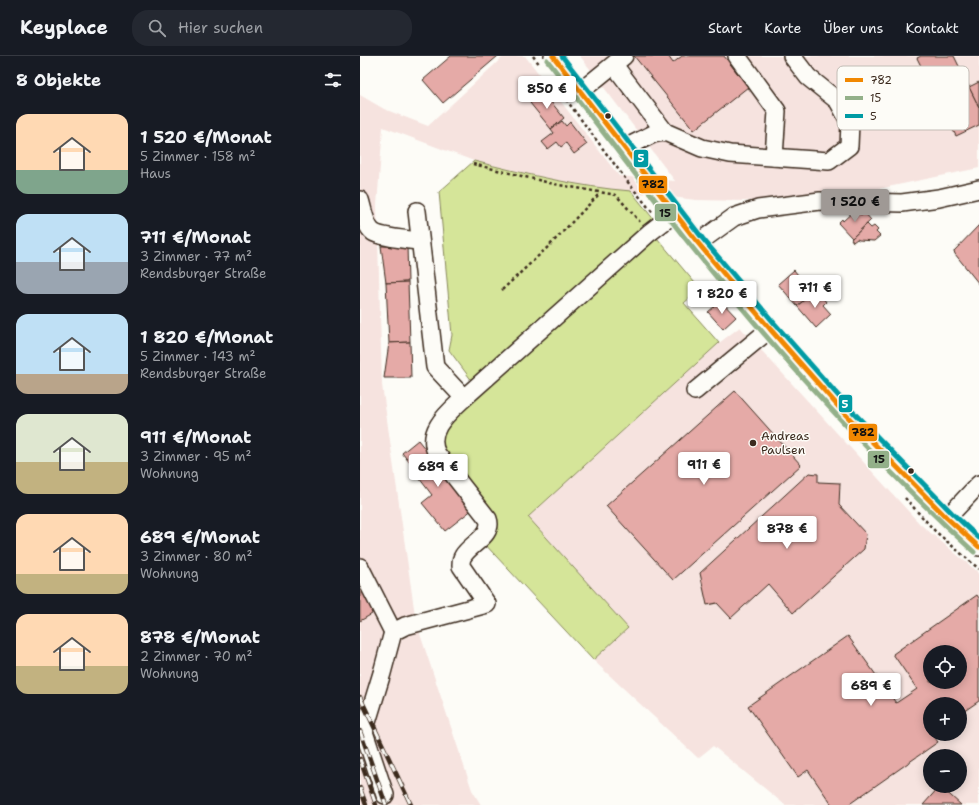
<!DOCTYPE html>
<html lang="de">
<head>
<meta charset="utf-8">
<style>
	body { margin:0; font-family:"Shantell Sans",sans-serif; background:#242831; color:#f1f3f6; height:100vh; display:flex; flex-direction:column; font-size:15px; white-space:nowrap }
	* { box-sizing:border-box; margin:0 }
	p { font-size:13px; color:#9ea1a6 }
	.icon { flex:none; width:22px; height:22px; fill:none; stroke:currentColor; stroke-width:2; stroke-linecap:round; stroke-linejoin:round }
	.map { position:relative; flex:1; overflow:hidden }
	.panel { display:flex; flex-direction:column; background:#171b24; width:360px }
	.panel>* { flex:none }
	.controls { position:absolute; left:563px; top:589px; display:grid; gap:8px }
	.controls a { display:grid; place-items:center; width:44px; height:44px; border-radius:50%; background:#171b24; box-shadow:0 2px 10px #0003; font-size:20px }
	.price { position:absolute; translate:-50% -34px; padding:0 9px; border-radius:4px; background:#fff; color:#222; font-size:13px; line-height:26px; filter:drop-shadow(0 1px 2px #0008) }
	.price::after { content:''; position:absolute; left:50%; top:24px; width:12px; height:9px; margin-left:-6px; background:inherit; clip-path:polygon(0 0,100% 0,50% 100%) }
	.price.current { background:#9f9995; color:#111 }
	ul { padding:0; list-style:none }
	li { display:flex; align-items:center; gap:12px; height:100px; padding:0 16px }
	li span { display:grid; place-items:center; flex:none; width:112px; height:80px; border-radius:12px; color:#555 }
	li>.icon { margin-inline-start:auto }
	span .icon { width:48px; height:48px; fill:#fffc; stroke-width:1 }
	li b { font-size:17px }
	h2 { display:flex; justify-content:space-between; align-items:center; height:48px; padding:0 16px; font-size:17px }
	header { display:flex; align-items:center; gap:24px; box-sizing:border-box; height:56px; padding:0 20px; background:#171b24; border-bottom:1px solid #363941 }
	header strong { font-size:19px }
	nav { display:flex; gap:22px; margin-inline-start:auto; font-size:14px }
	.search { width:280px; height:36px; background:#242831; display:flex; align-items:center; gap:10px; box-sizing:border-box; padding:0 14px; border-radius:16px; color:#9ea1a6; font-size:15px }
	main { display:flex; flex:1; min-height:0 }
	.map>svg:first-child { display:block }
</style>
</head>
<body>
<header>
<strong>Keyplace</strong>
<div class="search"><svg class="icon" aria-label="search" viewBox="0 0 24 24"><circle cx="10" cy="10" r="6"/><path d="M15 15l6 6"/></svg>Hier suchen</div>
<nav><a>Start</a><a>Karte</a><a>Über uns</a><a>Kontakt</a></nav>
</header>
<main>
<section class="panel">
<h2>8 Objekte<svg class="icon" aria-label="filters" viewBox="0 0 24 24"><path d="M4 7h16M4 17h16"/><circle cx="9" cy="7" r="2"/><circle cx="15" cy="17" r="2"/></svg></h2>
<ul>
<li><span style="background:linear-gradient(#ffd9b3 70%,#7fa58c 0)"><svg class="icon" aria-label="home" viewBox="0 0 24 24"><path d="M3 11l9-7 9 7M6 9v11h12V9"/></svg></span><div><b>1 520 €/Monat</b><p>5 Zimmer · 158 m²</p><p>Haus</p></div></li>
<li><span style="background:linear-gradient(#bfe0f5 60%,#9aa5b1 0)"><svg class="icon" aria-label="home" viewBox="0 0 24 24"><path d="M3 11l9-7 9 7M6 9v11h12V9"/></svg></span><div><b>711 €/Monat</b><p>3 Zimmer · 77 m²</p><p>Rendsburger Straße</p></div></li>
<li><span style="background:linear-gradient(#bfe0f5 75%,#b9a48a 0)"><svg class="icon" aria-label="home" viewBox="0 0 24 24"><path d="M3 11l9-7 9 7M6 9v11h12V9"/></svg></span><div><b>1 820 €/Monat</b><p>5 Zimmer · 143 m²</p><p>Rendsburger Straße</p></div></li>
<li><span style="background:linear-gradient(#dfe7d0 60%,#c2b280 0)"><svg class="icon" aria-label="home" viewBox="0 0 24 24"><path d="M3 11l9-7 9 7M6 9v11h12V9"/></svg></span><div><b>911 €/Monat</b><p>3 Zimmer · 95 m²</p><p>Wohnung</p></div></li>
<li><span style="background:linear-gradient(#ffd9b3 75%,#c2b280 0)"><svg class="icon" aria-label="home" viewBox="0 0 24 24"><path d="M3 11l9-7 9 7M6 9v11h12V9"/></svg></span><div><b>689 €/Monat</b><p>3 Zimmer · 80 m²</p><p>Wohnung</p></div></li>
<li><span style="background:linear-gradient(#ffd9b3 65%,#c2b280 0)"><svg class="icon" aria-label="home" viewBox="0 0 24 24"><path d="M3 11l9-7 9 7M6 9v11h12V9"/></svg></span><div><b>878 €/Monat</b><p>2 Zimmer · 70 m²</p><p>Wohnung</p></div></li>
</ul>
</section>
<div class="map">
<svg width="619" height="749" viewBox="0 0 619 749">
	<rect width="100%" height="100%" fill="#fdfcf7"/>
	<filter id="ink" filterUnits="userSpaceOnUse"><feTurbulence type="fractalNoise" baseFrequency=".025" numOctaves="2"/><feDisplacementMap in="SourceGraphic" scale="8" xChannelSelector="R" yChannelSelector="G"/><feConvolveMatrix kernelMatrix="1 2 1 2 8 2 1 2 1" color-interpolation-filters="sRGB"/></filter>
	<g filter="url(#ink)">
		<g fill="#f6e3df" fill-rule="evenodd">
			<polygon points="144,0 165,0 259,120 315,125 220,0 619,0 619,112 523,132 479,139 385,145 336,144 245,133 197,125 114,105 23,71 17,149 22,329 56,566 112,734 121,749 0,749 0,39 24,53 68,70"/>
			<path d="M380 271 560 468 619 517V749H425L353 690 338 702 233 604 268 572 168 461 359 287ZM570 596H600V626H570ZM570 648H600V678H570ZM570 700H600V730H570Z"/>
		</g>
		<g fill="#d5e599" stroke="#88885c">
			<path d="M114 105C166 118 218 131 271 135L295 165 112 325 89 294 92 279 79 136Z"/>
			<polygon points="297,182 340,233 324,247 359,287 168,461 268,572 233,604 121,484 130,475 79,397 76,381 89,363"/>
		</g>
		<g fill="#e5aaa7" stroke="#3b2a1e" fill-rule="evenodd">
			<polygon points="91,0 138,0 83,47 63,24"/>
			<polygon points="274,0 308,0 313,7 322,0 364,0 388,31 334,74"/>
			<polygon points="561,0 594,0 619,51 619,69 596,80 557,2"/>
			<polygon points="619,26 619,51 609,31"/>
			<polygon points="183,36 204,62 191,73 170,47"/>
			<polygon points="202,65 206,70 210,66 227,88 214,98 206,87 201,91 197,86 188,93 182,86 194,77 191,73"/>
			<polygon points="496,153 501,159 504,156 511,164 492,182 478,167 482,163 483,165"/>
			<polygon points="507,168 511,172 514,170 518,174 516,176 520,180 514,185 499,184 497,183 493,186 491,183"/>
			<polygon points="619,169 619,228 595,198 594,195"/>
			<polygon points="21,190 47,190 48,226 26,227"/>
			<polygon points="434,214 442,224 446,221 453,229 449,232 453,237 437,250 418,228"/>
			<polygon points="48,226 50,286 29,287 26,227"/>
			<polygon points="453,237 456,240 459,237 466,246 463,249 471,258 456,272 437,250"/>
			<polygon points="361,245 376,261 363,273 348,256"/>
			<polygon points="50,286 51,322 24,322 29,287"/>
			<polygon points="375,335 441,409 313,524 246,450"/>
			<polygon points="58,384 113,453 85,475 62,447 72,439 56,418 58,417 42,397"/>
			<polygon points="449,417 458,418 458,426 480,427 479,449 506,478 504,493 433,557 408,528 371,562 357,547 347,549 340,517"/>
			<polygon points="4,533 14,554 11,555 12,558 0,565 0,534 1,535"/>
			<path d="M617 539 619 542V645L600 658V648H570V678H572L578 686 488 749H472L448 714 438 721 388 650 488 580 536 647 557 633 533 598ZM570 596H600V626H570Z"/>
			<polygon points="580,730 601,749 563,749"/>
		</g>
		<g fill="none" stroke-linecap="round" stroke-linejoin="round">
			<defs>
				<g id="minor">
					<polyline points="193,0 338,187 410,273 485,358 587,462 619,491"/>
					<polyline points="377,0 417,55 414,101"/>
					<polyline points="254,9 305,76"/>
					<polyline points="221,35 264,0"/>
					<polyline points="265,92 293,78 305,76 342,92 370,98 469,105 489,90 490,67 478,45 448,21 432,0"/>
					<path d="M0 144C3 153 5 170 13 176 20 181 49 184 59 185"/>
					<polyline points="57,155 75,311 104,342"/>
					<polyline points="338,187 374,161 398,153 460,145 542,147 579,142 619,133"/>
					<polyline points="335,335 410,273"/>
					<polyline points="587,462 619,428"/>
					<path d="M0 511 33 576 45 570 127 548 101 510C101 507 101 503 103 500 110 488 134 479 128 463L77 398C65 375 88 357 104 342L289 177 315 157"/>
					<polyline points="25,739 4,676 22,617 33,576"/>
				</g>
			</defs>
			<use href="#minor" stroke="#3b2a1e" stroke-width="20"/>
			<g stroke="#3b2a1e" stroke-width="2.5" stroke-dasharray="3 3" stroke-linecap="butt">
				<polyline points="173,0 180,9"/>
				<polyline points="199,34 270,129 293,157"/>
				<polyline points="113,108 194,128 256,139 280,166"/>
				<polyline points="142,234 190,189 240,137"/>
				<polyline points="545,442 575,475 619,513"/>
			</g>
			<use href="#minor" stroke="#fdfcf7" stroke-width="17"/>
			<defs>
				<g id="rail">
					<polyline points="0,641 51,749"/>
					<polyline points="0,675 26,749"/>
					<polyline points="0,703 16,749"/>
					<polyline points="0,732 6,749"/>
				</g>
			</defs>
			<use href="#rail" stroke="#3b2a1e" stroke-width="4.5"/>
			<use href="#rail" stroke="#fdfcf7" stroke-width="3" stroke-dasharray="9" stroke-linecap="butt"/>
			<defs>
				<polyline id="bus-1" points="193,0 338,187 410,273 485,358 587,462 619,491"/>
				<path id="bus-2" d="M187 4C236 66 283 129 332 191 418 298 513 404 614 496"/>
				<polyline id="bus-3" points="202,0 343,183 415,268 490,353 592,457 619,482"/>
			</defs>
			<use href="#bus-1" stroke="#fdfcf7" stroke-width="8"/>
			<use href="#bus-2" stroke="#fdfcf7" stroke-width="8"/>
			<use href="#bus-3" stroke="#fdfcf7" stroke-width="8"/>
			<use href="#bus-1" stroke="#f18700" stroke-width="5"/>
			<use href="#bus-2" stroke="#93b089" stroke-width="5"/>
			<use href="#bus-3" stroke="#009ba4" stroke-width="5"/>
		</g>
	</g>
	<g fill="#3b2a1e" stroke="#fdfcf7" stroke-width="1.5">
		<circle cx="248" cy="60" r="3.5"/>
		<circle cx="393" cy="387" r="4"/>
		<circle cx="551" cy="415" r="3.5"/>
	</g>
	<g text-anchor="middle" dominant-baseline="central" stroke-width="3" stroke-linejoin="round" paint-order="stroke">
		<g font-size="12" fill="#3b2a1e" stroke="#fdfcf7" text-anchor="start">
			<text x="401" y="380">Andreas<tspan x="401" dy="14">Paulsen</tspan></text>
		</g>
	</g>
	<rect x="477" y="10" width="132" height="64" rx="6" fill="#fdfcf7" stroke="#c3bdb6" stroke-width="1"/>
	<rect x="485" y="22" width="18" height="4" fill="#f18700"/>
	<rect x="485" y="40" width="18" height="4" fill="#93b089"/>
	<rect x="485" y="58" width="18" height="4" fill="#009ba4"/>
	<g font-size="11" fill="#3b2a1e">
		<text x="510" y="28">782</text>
		<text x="510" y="46">15</text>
		<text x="510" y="64">5</text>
	</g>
	<g stroke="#fdfcf7" stroke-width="1.5">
		<rect x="273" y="93" width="16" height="19" rx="4" fill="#009ba4"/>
		<rect x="278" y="119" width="30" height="19" rx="4" fill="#f18700"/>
		<rect x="294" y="147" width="23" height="19" rx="4" fill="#93b089"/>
		<rect x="478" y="338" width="15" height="19" rx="4" fill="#009ba4"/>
		<rect x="488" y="367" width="30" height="19" rx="4" fill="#f18700"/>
		<rect x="507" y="394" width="23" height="19" rx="4" fill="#93b089"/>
	</g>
	<g font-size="11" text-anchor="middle" font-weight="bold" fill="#fff">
		<text x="281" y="106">5</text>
		<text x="485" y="352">5</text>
	</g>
	<g font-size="11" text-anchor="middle" font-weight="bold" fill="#111">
		<text x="293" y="132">782</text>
		<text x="305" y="161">15</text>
		<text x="503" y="380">782</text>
		<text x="519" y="407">15</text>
	</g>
</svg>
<div class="controls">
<a><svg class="icon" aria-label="locate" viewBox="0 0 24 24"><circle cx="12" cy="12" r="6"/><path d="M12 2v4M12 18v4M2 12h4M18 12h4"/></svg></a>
<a>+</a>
<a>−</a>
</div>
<b class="price" style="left:187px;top:54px">850 €</b>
<b class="price current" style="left:495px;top:167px">1 520 €</b>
<b class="price" style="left:455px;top:253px">711 €</b>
<b class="price" style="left:362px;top:259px">1 820 €</b>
<b class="price" style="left:344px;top:430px">911 €</b>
<b class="price" style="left:78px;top:432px">689 €</b>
<b class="price" style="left:427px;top:494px">878 €</b>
<b class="price" style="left:511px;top:651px">689 €</b>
</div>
</main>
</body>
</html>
